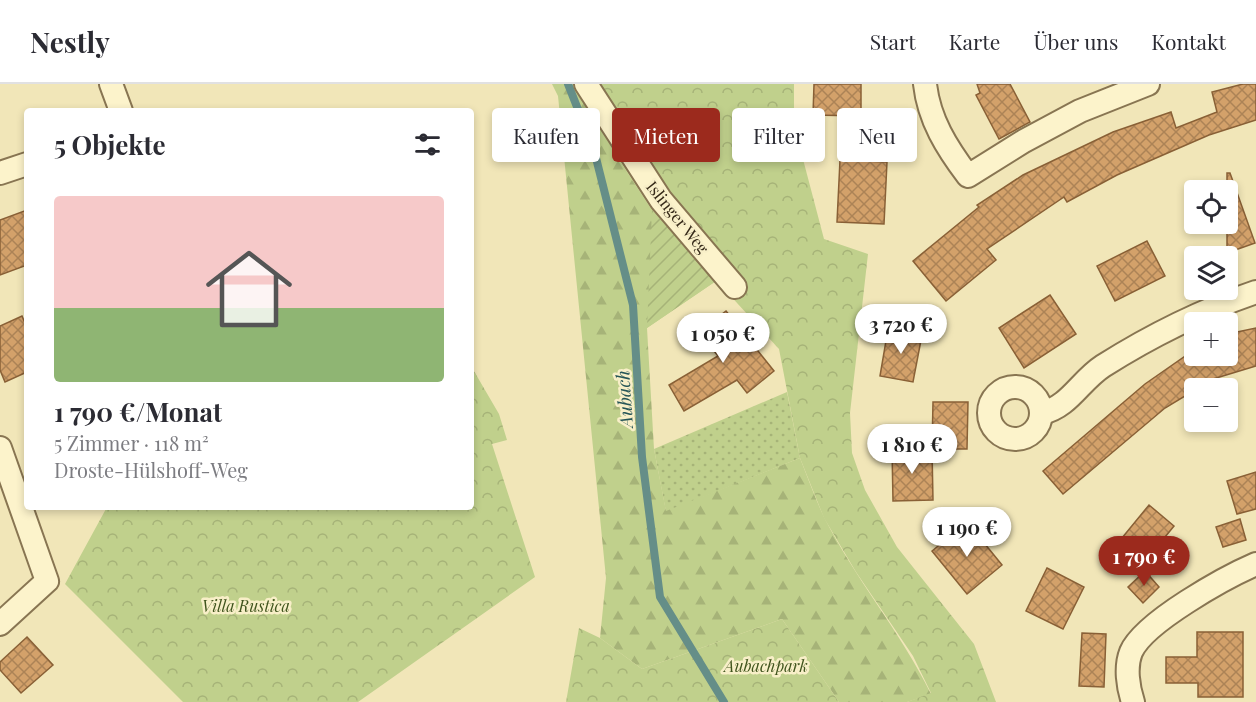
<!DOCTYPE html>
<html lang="de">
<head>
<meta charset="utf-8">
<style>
	body { margin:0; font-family:"Playfair Display",serif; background:#f2f2f3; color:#2b2b33; height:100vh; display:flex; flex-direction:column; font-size:22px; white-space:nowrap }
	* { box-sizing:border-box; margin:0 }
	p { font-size:20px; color:#7c7c81 }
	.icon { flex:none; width:33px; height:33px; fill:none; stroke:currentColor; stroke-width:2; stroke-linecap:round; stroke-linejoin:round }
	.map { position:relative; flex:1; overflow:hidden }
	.side { position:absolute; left:24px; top:24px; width:450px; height:402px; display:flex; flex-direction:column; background:#fff; border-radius:6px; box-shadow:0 3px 9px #0003 }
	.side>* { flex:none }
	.banner { position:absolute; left:492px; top:24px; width:570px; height:54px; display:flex; gap:12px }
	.tools { position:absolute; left:1184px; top:96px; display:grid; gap:12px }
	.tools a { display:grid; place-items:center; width:54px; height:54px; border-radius:6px; background:#fff; box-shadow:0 3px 9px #0003; font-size:30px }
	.price { position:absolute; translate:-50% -51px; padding:0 14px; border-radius:21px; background:#fff; color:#222; font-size:20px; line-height:39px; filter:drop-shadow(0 2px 3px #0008) }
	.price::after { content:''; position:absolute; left:50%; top:36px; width:18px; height:14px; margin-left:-9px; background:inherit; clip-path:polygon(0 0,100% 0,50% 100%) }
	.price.current { background:#9c2a1d; color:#fff }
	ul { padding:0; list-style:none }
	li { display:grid; align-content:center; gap:12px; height:318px; padding:0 30px }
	li span { display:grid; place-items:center; height:186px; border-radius:6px; color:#555 }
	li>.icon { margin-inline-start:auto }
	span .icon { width:108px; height:108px; fill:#fffc; stroke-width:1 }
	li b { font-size:26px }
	h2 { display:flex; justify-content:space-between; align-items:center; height:72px; padding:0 30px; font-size:26px }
	.tag { padding:0 21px; border-radius:6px; background:#fff; box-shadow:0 3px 9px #0003; font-size:21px; line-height:54px }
	.tag.current { background:#9c2a1d; color:#fff }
	header { display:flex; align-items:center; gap:36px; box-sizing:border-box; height:84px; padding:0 30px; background:#fff; border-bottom:2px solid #e1e1e2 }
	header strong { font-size:28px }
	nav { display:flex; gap:33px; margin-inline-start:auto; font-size:21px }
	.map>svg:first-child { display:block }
</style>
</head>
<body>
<header>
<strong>Nestly</strong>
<nav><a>Start</a><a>Karte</a><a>Über uns</a><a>Kontakt</a></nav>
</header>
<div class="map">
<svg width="1256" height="618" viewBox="0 0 1256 618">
	<defs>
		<pattern id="grass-dots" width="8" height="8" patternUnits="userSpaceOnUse" patternTransform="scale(1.5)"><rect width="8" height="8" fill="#c0d08c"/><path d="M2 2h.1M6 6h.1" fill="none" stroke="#a6b378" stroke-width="1.8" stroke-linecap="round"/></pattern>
		<pattern id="forest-firs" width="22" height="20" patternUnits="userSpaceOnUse" patternTransform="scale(1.5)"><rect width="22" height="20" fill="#c0d08c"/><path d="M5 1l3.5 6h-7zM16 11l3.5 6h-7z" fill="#a6b378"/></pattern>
		<pattern id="park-crowns" width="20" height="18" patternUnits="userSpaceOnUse" patternTransform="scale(1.5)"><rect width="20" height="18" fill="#c0d08c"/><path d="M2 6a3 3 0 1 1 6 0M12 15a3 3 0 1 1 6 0" fill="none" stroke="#a6b378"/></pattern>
		<pattern id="garden-furrows" width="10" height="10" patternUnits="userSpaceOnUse" patternTransform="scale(1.5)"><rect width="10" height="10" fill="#c0d08c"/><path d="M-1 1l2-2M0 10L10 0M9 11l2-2" fill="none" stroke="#a6b378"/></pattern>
		<pattern id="building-cross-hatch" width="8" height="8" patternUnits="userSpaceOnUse" patternTransform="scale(1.5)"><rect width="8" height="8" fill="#d3a16a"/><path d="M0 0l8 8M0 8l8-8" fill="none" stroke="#ac8356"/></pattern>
	</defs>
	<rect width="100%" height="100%" fill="#f1e6b8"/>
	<polygon fill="url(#grass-dots)" points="787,308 800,374 666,428 654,365"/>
	<path fill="url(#forest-firs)" d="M552 0H578L616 71 652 126 716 197 647 244 654 365 666 427 800 374C808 394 815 414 824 433 855 495 901 548 931 610L907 618H839L782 535 642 585 600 554 606 494 558 12Z"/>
	<g fill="url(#park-crowns)">
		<polygon points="578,0 794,0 794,41 824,155 868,170 850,329 852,369 865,406 897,463 974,560 996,618 907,618 931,609 913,572 856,488 824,434 800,374 779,265 652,126 616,71"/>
		<polygon points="471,282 499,330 507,356 492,360 535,493 358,618 183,618 65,500 107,423 471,423"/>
		<polygon points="782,535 839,618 566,618 579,544 600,554 642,585"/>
	</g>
	<polygon fill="url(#garden-furrows)" points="652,126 716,197 647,244"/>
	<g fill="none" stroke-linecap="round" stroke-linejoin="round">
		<polyline stroke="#658e88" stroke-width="8" points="568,0 594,66 633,221 642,373 660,513 724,618"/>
	</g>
	<g fill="url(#building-cross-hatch)" stroke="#896036" stroke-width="1.5">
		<polygon points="814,0 861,0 861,32 813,31"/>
		<polygon points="977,0 1010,0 1030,38 999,55 976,11 980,9"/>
		<polygon points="1243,0 1256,0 1256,36 1209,51 1117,91 1067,118 1064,113 987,165 996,176 946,217 913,177 979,123 977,121 1023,91 1113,48 1171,28 1176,44 1217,28 1212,8"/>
		<polygon points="898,25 910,69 887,76 874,32"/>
		<polygon points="840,76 887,78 884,140 837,138"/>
		<polygon points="1227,89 1230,89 1255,159 1227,169"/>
		<polygon points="27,126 27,181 0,191 0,136"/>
		<polygon points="1147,157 1165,192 1115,217 1097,182"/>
		<polygon points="1050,211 1076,250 1024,284 999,244"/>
		<polygon points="726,227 774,287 747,309 737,296 684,327 669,301 718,272 699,248"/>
		<polygon points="22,232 27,244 27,288 5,298 0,286 0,242"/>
		<polygon points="1256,244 1256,282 1213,295 1165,324 1063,410 1043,387 1145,300 1194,266 1194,272 1227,272 1227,250"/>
		<polygon points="888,245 922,251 913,298 880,292"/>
		<polygon points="933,318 968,318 967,365 932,365"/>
		<polygon points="892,365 932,365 933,416 893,417"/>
		<polygon points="1256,388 1256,425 1237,430 1227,397"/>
		<polygon points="1149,421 1174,442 1147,475 1122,454"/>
		<polygon points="1240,435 1246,456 1223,463 1216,443"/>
		<polygon points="967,438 1002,481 967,510 932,467"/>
		<polygon points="1047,484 1084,503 1063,545 1026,527"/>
		<polygon points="1145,487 1159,503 1143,519 1128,503"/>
		<polygon points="1197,548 1243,548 1243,613 1198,613 1198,599 1166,599 1166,573 1197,573"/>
		<polygon points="1082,549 1106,550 1104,603 1079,602"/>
		<polygon points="27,553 53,581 21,609 0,586 0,578"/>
	</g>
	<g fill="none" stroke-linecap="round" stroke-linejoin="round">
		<defs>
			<g id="street">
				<polyline points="111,0 121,27"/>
				<polyline points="586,0 661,116 735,203"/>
				<path d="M925 0C929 36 947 64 968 92L1024 57 1080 27 1148 0"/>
				<polyline points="0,89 27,80"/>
				<circle cx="1015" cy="329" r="26"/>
				<path d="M1042 329C1069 323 1080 297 1103 282 1152 251 1200 227 1256 208"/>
				<polyline points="0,364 47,497 0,540"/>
				<path d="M1133 618C1128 603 1125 583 1131 568 1144 538 1226 493 1256 480"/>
			</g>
		</defs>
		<use href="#street" stroke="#887552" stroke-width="26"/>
		<use href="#street" stroke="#fcf3cb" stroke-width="22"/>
	</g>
	<g text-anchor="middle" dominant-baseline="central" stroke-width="5" stroke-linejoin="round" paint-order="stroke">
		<g font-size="16" fill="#362a19" stroke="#f8efc8">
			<text transform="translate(678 133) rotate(51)">Islinger Weg</text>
		</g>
		<g font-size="16" font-style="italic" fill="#40541d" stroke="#f8efc8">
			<text x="246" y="521">Villa Rustica</text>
			<text x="766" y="581">Aubachpark</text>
		</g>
		<g font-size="18" font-style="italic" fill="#265557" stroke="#f8efc8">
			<text transform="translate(624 315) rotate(-94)">Aubach</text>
		</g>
	</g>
</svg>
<div class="tools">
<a><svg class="icon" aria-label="locate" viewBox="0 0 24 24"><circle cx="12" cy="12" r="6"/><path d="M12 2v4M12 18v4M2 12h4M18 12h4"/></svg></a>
<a><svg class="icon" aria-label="layers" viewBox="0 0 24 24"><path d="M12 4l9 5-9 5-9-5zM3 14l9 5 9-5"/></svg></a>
<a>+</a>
<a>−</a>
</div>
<b class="price" style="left:901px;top:271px">3 720 €</b>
<b class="price" style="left:723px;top:280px">1 050 €</b>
<b class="price" style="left:912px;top:391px">1 810 €</b>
<b class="price" style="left:967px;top:474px">1 190 €</b>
<b class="price current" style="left:1144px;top:503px">1 790 €</b>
<div class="banner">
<a class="tag">Kaufen</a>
<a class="tag current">Mieten</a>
<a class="tag">Filter</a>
<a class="tag">Neu</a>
</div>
<section class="side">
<h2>5 Objekte<svg class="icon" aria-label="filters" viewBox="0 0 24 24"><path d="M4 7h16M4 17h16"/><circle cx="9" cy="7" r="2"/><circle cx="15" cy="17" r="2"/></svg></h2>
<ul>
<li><span style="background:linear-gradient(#f6c9c9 60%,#8fb573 0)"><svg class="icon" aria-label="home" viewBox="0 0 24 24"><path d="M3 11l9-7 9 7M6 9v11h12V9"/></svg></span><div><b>1 790 €/Monat</b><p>5 Zimmer · 118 m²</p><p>Droste-Hülshoff-Weg</p></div></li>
</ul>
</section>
</div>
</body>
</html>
